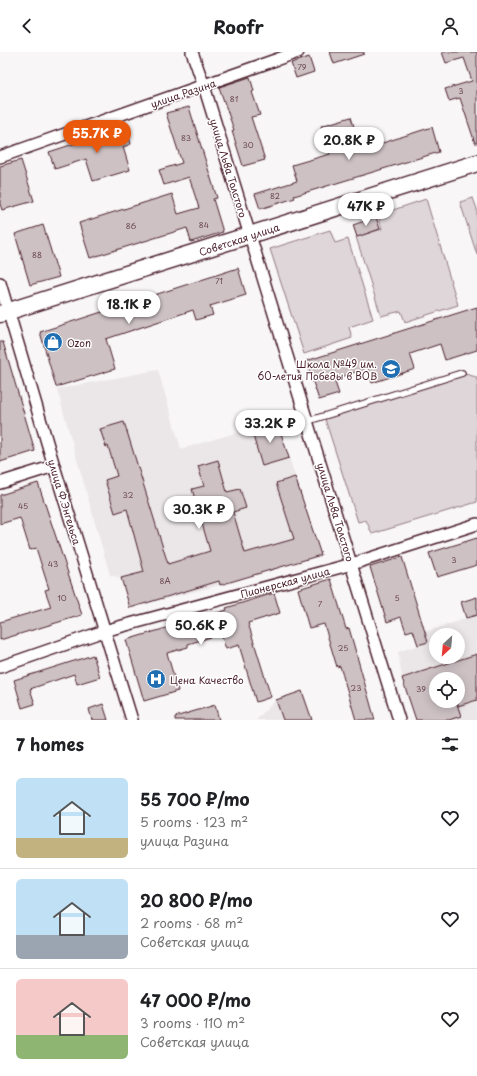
<!DOCTYPE html>
<html lang="en">
<head>
<meta charset="utf-8">
<style>
	body { margin:0; font-family:"Playpen Sans",sans-serif; background:#f6f6f6; color:#202124; height:100vh; display:flex; flex-direction:column; font-size:15px; white-space:nowrap }
	* { box-sizing:border-box; margin:0 }
	p { font-size:13px; color:#757577 }
	.icon { flex:none; width:22px; height:22px; fill:none; stroke:currentColor; stroke-width:2; stroke-linecap:round; stroke-linejoin:round }
	.map { position:relative; height:668px; overflow:hidden }
	.panel { display:flex; flex-direction:column; background:#fff; flex:1 }
	.panel>* { flex:none }
	.needle { width:26px; rotate:206deg }
	.controls { position:absolute; left:429px; top:576px; display:grid; gap:8px }
	.controls a { display:grid; place-items:center; width:36px; height:36px; border-radius:50%; background:#fff; box-shadow:0 2px 10px #0003; font-size:20px }
	.price { position:absolute; translate:-50% -34px; padding:0 9px; border-radius:14px; background:#fff; color:#222; font-size:13px; line-height:26px; filter:drop-shadow(0 1px 2px #0008) }
	.price::after { content:''; position:absolute; left:50%; top:24px; width:12px; height:9px; margin-left:-6px; background:inherit; clip-path:polygon(0 0,100% 0,50% 100%) }
	.price.current { background:#ea580c; color:#fff }
	ul { padding:0; list-style:none }
	li { display:flex; align-items:center; gap:12px; height:100px; padding:0 16px }
	li+li { border-top:1px solid #e0e0e0 }
	li span { display:grid; place-items:center; flex:none; width:112px; height:80px; border-radius:6px; color:#555 }
	li>.icon { margin-inline-start:auto }
	span .icon { width:48px; height:48px; fill:#fffc; stroke-width:1 }
	li b { font-size:17px }
	h2 { display:flex; justify-content:space-between; align-items:center; height:48px; padding:0 16px; font-size:17px }
	header { display:flex; justify-content:space-between; align-items:center; height:52px; padding:0 16px; background:#fff; font-size:18px; font-weight:700 }
	.map>svg:first-child { display:block }
</style>
</head>
<body>
<header><svg class="icon" aria-label="back" viewBox="0 0 24 24"><path d="M15 5l-7 7 7 7"/></svg>Roofr<svg class="icon" aria-label="person" viewBox="0 0 24 24"><circle cx="12" cy="8" r="4"/><path d="M4 21q1-7 8-7t8 7"/></svg></header>
<div class="map">
<svg width="477" height="668" viewBox="0 0 477 668">
	<rect width="100%" height="100%" fill="#f8f6f7"/>
	<filter id="ink" filterUnits="userSpaceOnUse"><feTurbulence type="fractalNoise" baseFrequency=".025" numOctaves="2"/><feDisplacementMap in="SourceGraphic" scale="8" xChannelSelector="R" yChannelSelector="G"/><feConvolveMatrix kernelMatrix="1 2 1 2 8 2 1 2 1" color-interpolation-filters="sRGB"/></filter>
	<g filter="url(#ink)">
		<g fill="#ebe6e8" fill-rule="evenodd">
			<polygon points="158,318 181,397 277,369 321,503 220,533 130,556 121,526 110,523 57,337"/>
			<path d="M477 563V668H416L402 626 398 600 428 590 425 580ZM436 583H458V605H436ZM436 627H458V649H436Z"/>
			<polygon points="302,639 312,668 256,668 276,648"/>
		</g>
		<g fill="#ded6d9" stroke="#947a82">
			<polygon points="473,146 477,157 477,203 460,150"/>
			<polygon points="426,147 458,253 405,270 401,259 381,264 356,185 382,177 378,163"/>
			<polygon points="330,178 335,191 348,187 373,267 349,275 352,286 304,302 270,197"/>
			<polygon points="462,321 476,325 477,329 477,450 372,482 366,468 358,470 324,364"/>
		</g>
		<g fill="#cdc1c4" stroke="#4a1f2b">
			<polygon points="330,0 364,0 364,2 334,12"/>
			<polygon points="442,0 477,0 477,91 475,91 460,46 449,49 445,37 472,29 464,6 446,11"/>
			<polygon points="309,5 314,20 296,26 291,11"/>
			<polygon points="250,25 254,39 252,40 260,63 251,65 265,108 243,114 232,79 234,78 219,35"/>
			<polygon points="189,55 217,146 213,147 223,180 191,190 187,176 90,206 79,171 172,142 178,162 199,156 189,125 164,133 159,118 182,111 166,61"/>
			<polygon points="351,65 361,98 432,75 439,100 294,144 295,146 260,157 255,142 297,129 292,113 330,102 321,74"/>
			<polygon points="126,75 131,92 123,95 130,118 93,129 86,107 55,117 49,100"/>
			<polygon points="21,108 34,149 2,158 0,152 0,114"/>
			<polygon points="376,165 380,177 357,185 353,173"/>
			<polygon points="43,173 59,225 30,233 15,182"/>
			<polygon points="238,216 246,243 210,254 213,263 196,268 193,258 106,287 115,317 56,335 40,280"/>
			<polygon points="477,255 477,298 445,308 440,292 410,302 415,317 372,331 368,316 334,327 339,342 319,348 306,309"/>
			<polygon points="0,290 3,290 35,399 0,410"/>
			<polygon points="277,369 289,406 262,414 251,377"/>
			<polygon points="124,370 168,512 210,499 192,437 204,434 198,414 218,408 227,440 240,437 246,456 233,460 245,501 294,487 276,431 295,425 321,503 220,533 219,529 130,556 121,526 144,520 127,457 115,461 105,428 117,424 108,394 106,395 100,377"/>
			<polygon points="38,431 82,563 0,588 0,570 51,555 45,538 49,537 36,496 30,498 20,466 0,472 0,443"/>
			<polygon points="477,486 477,513 437,525 429,501"/>
			<polygon points="402,505 428,590 418,593 413,578 406,580 401,565 387,570 370,515"/>
			<polygon points="331,527 346,577 349,576 375,668 356,668 340,614 337,615 324,572 309,576 298,537"/>
			<polygon points="274,541 280,561 248,571 271,645 256,650 239,593 226,597 221,582 188,592 188,595 167,601 178,639 144,649 126,588 227,558 226,556"/>
			<polygon points="477,545 477,563 466,566 461,550"/>
			<polygon points="477,602 477,648 458,654 458,627 436,627 436,649 456,649 461,664 449,668 416,668 402,626"/>
			<polygon points="93,603 100,625 77,632 74,622 30,637 35,652 22,656 14,628"/>
			<polygon points="302,639 312,668 283,668 276,648"/>
			<polygon points="103,652 108,668 92,668 89,657"/>
			<polygon points="215,653 219,668 175,668 175,665"/>
		</g>
		<g fill="none" stroke-linecap="round" stroke-linejoin="round">
			<defs>
				<polyline id="lane" points="308,369 462,321"/>
				<g id="street">
					<polyline points="192,0 204,34 399,668"/>
					<polyline points="0,105 298,0"/>
					<polyline points="0,231 54,414 132,668"/>
					<polyline points="0,431 54,414"/>
					<polyline points="0,615 104,579 352,512 477,472"/>
				</g>
				<polyline id="secondary" points="0,262 477,111"/>
			</defs>
			<use href="#lane" stroke="#4a1f2b" stroke-width="8"/>
			<use href="#street" stroke="#4a1f2b" stroke-width="14"/>
			<use href="#secondary" stroke="#4a1f2b" stroke-width="19"/>
			<use href="#lane" stroke="#fff" stroke-width="5.5"/>
			<use href="#street" stroke="#fff" stroke-width="11"/>
			<use href="#secondary" stroke="#fff" stroke-width="16"/>
		</g>
	</g>
	<defs>
		<symbol id="shop-disc" viewBox="-11 -11 22 22"><circle r="9.5" fill="#1f6fb2" stroke="#fff"/><path d="M-5-2.5h2.3a2.7 3.5 0 0 1 5.4 0H5L5.5 6h-11ZM-1.5-2.5h3a1.5 2.3 0 0 0-3 0Z" fill="#fff"/></symbol>
		<symbol id="school-disc" viewBox="-11 -11 22 22"><circle r="9.5" fill="#1f6fb2" stroke="#fff"/><path d="M0-5L7-2L0 1L-7-2ZM-4 1L0 2.5L4 1V4Q0 6-4 4Z" fill="#fff"/></symbol>
		<symbol id="hospital-disc" viewBox="-11 -11 22 22"><circle r="9.5" fill="#1f6fb2" stroke="#fff"/><path d="M-5-5h3v3.5h4V-5h3V5h-3V1.5h-4V5h-3Z" fill="#fff"/></symbol>
	</defs>
	<g fill-rule="evenodd">
		<use href="#shop-disc" x="42" y="279" width="22" height="22"/>
		<use href="#school-disc" x="380" y="306" width="22" height="22"/>
		<use href="#hospital-disc" x="145" y="616" width="22" height="22"/>
	</g>
	<g text-anchor="middle" dominant-baseline="central" stroke-width="3" stroke-linejoin="round" paint-order="stroke">
		<g font-size="8" fill="#6b4851">
			<text x="302" y="15">79</text>
			<text x="461" y="39">3</text>
			<text x="234" y="47">81</text>
			<text x="186" y="86">83</text>
			<text x="248" y="93">30</text>
			<text x="275" y="144">82</text>
			<text x="204" y="173">84</text>
			<text x="131" y="174">86</text>
			<text x="37" y="203">88</text>
			<text x="219" y="229">71</text>
			<text x="128" y="443">32</text>
			<text x="23" y="454">45</text>
			<text x="454" y="508">3</text>
			<text x="53" y="512">43</text>
			<text x="165" y="529">8А</text>
			<text x="62" y="546">10</text>
			<text x="397" y="546">5</text>
			<text x="320" y="552">7</text>
			<text x="343" y="596">25</text>
			<text x="356" y="636">23</text>
			<text x="421" y="637">39</text>
		</g>
		<g font-size="10" fill="#4a1f2b" stroke="#fff">
			<text transform="translate(183 41) rotate(-19)">улица Разина</text>
			<text transform="translate(229 116) rotate(73)">улица Льва Толстого</text>
			<text transform="translate(239 187) rotate(-18)">Советская улица</text>
			<text transform="translate(65 450) rotate(73)">улица Ф.Энгельса</text>
			<text transform="translate(336 460) rotate(73)">улица Льва Толстого</text>
			<text transform="translate(285 530) rotate(-15)">Пионерская улица</text>
		</g>
		<g font-size="10" fill="#4a1f2b" stroke="#fff" text-anchor="start">
			<text x="67" y="290">Ozon</text>
			<text x="377" y="311" text-anchor="end">Школа №49 им.<tspan x="377" dy="12">60-летия Победы в ВОВ</tspan></text>
			<text x="170" y="627">Цена Качество</text>
		</g>
	</g>
</svg>
<div class="controls">
<a><svg class="needle" viewBox="-14 -14 28 28"><path d="M0-13l5 13h-10z" fill="#e53935"/><path d="M0 13l5-13h-10z" fill="#757577"/></svg></a>
<a><svg class="icon" aria-label="locate" viewBox="0 0 24 24"><circle cx="12" cy="12" r="6"/><path d="M12 2v4M12 18v4M2 12h4M18 12h4"/></svg></a>
</div>
<b class="price current" style="left:97px;top:102px">55.7K ₽</b>
<b class="price" style="left:349px;top:109px">20.8K ₽</b>
<b class="price" style="left:366px;top:175px">47K ₽</b>
<b class="price" style="left:129px;top:273px">18.1K ₽</b>
<b class="price" style="left:270px;top:392px">33.2K ₽</b>
<b class="price" style="left:199px;top:478px">30.3K ₽</b>
<b class="price" style="left:201px;top:594px">50.6K ₽</b>
</div>
<section class="panel">
<h2>7 homes<svg class="icon" aria-label="filters" viewBox="0 0 24 24"><path d="M4 7h16M4 17h16"/><circle cx="9" cy="7" r="2"/><circle cx="15" cy="17" r="2"/></svg></h2>
<ul>
<li><span style="background:linear-gradient(#bfe0f5 75%,#c2b280 0)"><svg class="icon" aria-label="home" viewBox="0 0 24 24"><path d="M3 11l9-7 9 7M6 9v11h12V9"/></svg></span><div><b>55 700 ₽/mo</b><p>5 rooms · 123 m²</p><p>улица Разина</p></div><svg class="icon" aria-label="heart" viewBox="0 0 24 24"><path d="M12 20l-8-8c-3-5 5-10 8-4 3-6 11-1 8 4z"/></svg></li>
<li><span style="background:linear-gradient(#bfe0f5 70%,#9aa5b1 0)"><svg class="icon" aria-label="home" viewBox="0 0 24 24"><path d="M3 11l9-7 9 7M6 9v11h12V9"/></svg></span><div><b>20 800 ₽/mo</b><p>2 rooms · 68 m²</p><p>Советская улица</p></div><svg class="icon" aria-label="heart" viewBox="0 0 24 24"><path d="M12 20l-8-8c-3-5 5-10 8-4 3-6 11-1 8 4z"/></svg></li>
<li><span style="background:linear-gradient(#f6c9c9 70%,#8fb573 0)"><svg class="icon" aria-label="home" viewBox="0 0 24 24"><path d="M3 11l9-7 9 7M6 9v11h12V9"/></svg></span><div><b>47 000 ₽/mo</b><p>3 rooms · 110 m²</p><p>Советская улица</p></div><svg class="icon" aria-label="heart" viewBox="0 0 24 24"><path d="M12 20l-8-8c-3-5 5-10 8-4 3-6 11-1 8 4z"/></svg></li>
</ul>
</section>
</body>
</html>
